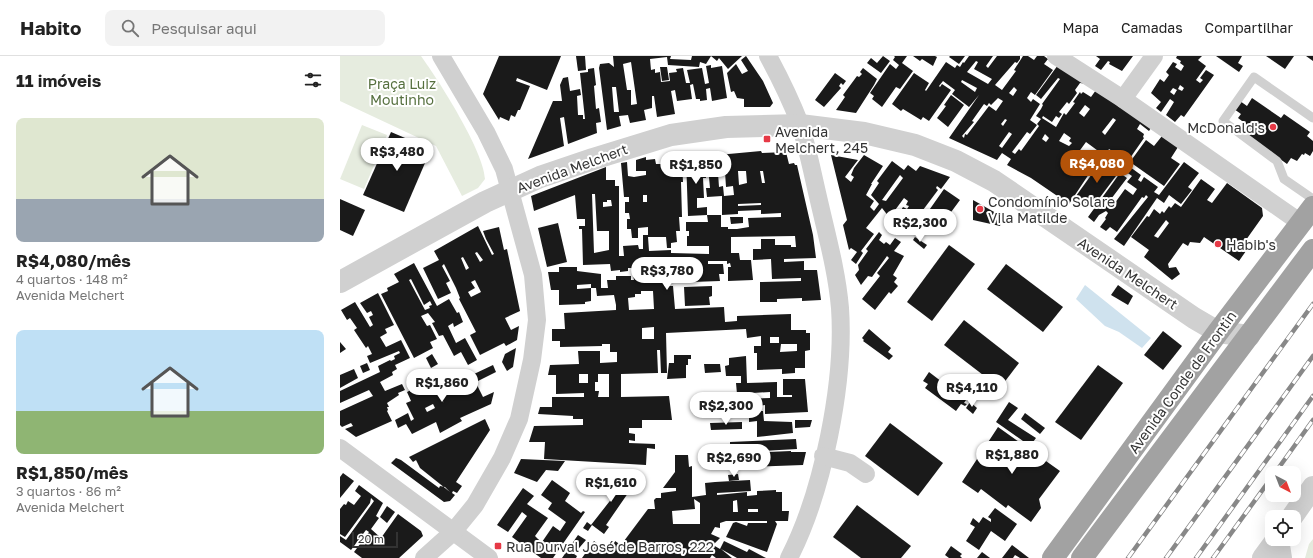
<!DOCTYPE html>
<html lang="pt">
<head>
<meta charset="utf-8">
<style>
	body { margin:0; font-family:"Golos Text",sans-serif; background:#f2f2f2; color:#222; height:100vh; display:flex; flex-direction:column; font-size:15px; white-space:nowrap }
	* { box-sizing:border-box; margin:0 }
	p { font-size:13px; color:#767676 }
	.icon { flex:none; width:22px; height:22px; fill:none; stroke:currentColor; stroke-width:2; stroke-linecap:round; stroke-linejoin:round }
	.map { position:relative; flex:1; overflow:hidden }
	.details { display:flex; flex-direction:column; background:#fff; width:340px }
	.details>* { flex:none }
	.needle { width:26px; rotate:138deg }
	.buttons { position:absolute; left:925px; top:410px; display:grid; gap:8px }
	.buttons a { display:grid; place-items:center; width:36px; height:36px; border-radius:8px; background:#fff; box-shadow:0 4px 16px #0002; font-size:20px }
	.scale { position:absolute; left:12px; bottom:10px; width:46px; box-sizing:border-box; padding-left:4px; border:2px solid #333; border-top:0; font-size:11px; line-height:14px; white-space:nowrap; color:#333; -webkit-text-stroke:3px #fff; paint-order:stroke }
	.price { position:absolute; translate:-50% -34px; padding:0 9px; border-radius:14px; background:#fff; color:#222; font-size:13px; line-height:26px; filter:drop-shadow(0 1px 2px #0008) }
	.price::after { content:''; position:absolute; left:50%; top:24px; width:12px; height:9px; margin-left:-6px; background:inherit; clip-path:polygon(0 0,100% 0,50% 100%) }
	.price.selected { background:#b45309; color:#fff }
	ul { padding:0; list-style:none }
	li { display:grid; align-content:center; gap:8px; height:212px; padding:0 16px }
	li span { display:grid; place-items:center; height:124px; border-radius:8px; color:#555 }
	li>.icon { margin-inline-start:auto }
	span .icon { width:72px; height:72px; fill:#fffc; stroke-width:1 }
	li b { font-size:17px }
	h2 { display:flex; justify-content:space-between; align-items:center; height:48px; padding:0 16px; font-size:17px }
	header { display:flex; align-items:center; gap:24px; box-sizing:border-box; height:56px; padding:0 20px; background:#fff; border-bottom:1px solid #e0e0e0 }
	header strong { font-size:19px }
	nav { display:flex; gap:22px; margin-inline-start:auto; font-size:14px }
	.search { width:280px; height:36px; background:#f2f2f2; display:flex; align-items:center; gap:10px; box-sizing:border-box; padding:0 14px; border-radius:8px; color:#767676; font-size:15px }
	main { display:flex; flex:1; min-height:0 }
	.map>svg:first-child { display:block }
</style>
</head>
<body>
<header>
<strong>Habito</strong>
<div class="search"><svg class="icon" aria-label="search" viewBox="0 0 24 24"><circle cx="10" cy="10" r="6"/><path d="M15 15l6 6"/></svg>Pesquisar aqui</div>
<nav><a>Mapa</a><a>Camadas</a><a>Compartilhar</a></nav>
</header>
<main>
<section class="details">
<h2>11 imóveis<svg class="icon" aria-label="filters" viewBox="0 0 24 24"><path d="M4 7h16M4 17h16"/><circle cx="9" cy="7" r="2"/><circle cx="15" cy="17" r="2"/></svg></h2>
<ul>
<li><span style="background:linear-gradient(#dfe7d0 65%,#9aa5b1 0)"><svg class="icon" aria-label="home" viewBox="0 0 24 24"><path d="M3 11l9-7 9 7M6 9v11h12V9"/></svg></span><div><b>R$4,080/mês</b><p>4 quartos · 148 m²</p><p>Avenida Melchert</p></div></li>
<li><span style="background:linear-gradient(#bfe0f5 65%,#8fb573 0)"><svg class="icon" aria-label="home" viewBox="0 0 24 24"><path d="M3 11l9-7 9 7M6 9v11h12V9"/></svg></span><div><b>R$1,850/mês</b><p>3 quartos · 86 m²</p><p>Avenida Melchert</p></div></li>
</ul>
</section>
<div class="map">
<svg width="973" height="502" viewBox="0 0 973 502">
	<rect width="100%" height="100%" fill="#fff"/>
	<g fill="#e6ecdf">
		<path d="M0 0H81C99 25 144 95 145 123L138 132 122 140 96 90 0 45Z"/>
		<polygon points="22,69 47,79 24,133 0,123"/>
		<polygon points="973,483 973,502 965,502 969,488"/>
	</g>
	<polygon fill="#cfe2ee" points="745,229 811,282 802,292 779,276 765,270 736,243"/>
	<g fill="#1a1a1a" fill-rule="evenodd">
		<polygon points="159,0 221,0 207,34 177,22 176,25 190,30 180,54 178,54 175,61 171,59 169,65 160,61 159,64 143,38"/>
		<polygon points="236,0 245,0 246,14 238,15"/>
		<path d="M273 0H331L330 3 351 4 352 0H371L366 8 360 6 359 11 328 9 327 1 310 3 311 14 315 13V17L320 16 321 26 330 25 329 17 337 16 336 13 343 12 346 27H350L347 14 362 12 365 28 369 27 366 10 371 9V12L382 10 387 42 372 45 370 32 366 33 367 44 360 45V43H356L353 28 350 29 352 43 337 45 335 34 331 35 335 58 317 61 314 40H312V52L304 54 306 64 290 67 288 59 279 60 281 70 267 74 259 12 260 8 269 7 274 11ZM291 6 297 48 291 49V34H287L283 8ZM272 31H276L279 56H274Z"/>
		<polygon points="371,0 402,0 388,13 379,2 377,5"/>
		<polygon points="406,0 423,25 433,47 430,51 404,51 404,43 397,42 394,35 391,36 387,17 396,8 402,18 408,15 401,4"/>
		<polygon points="543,0 550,5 541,17 527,7 531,2 537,7"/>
		<polygon points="554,0 567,0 562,7 573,15 560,33 556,31 542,51 532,43 534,40 530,37 550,8 556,13 559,9 553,4 555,1"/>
		<polygon points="573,0 595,0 597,1 593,10 582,3 580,5"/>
		<polygon points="610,0 625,0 619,8 609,1"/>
		<path d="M629 0H653L646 10 648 12 657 0H680V3L677 7 675 6 655 29 662 34 676 15 674 14 683 0H688L694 4 697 0H704L708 3 704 8 713 14 695 39 691 36 687 42 691 46 693 43 700 48 690 64 697 69 690 78 687 76 672 96 675 98 679 93 681 95 699 70 697 68 701 63 696 60 701 53 703 49 702 48 720 23 718 22 701 43 696 39 718 9 747 28 740 27 735 34 737 37 729 48 727 46 719 56 722 58 719 62 716 60 712 66 703 60 702 62 716 71 724 57 726 59 735 47 733 46 740 36 741 38 743 36 751 41 756 34 811 72 809 75 800 68 797 73 804 78 803 81 804 82 788 105 769 93 765 100 746 86 738 97 755 109 729 148 691 122 667 109 671 103 662 97 657 104 609 82 639 39 629 51 612 38 615 34 603 25 599 30 600 31 602 28 611 34 589 65 583 61 581 64 563 53 561 55 552 48 574 17 589 27 585 34 586 35 606 6 615 12 617 9 620 11 623 6 624 7ZM636 5 638 6 634 13 652 23 648 28 627 16ZM622 24 637 32 635 36 621 26ZM674 31 677 34 673 40 669 37ZM658 42 663 45 656 55 649 50 627 79 625 78 624 82 622 80 634 66 632 65 644 48 647 50 649 47 651 49ZM745 49 750 53 744 61 739 57ZM773 62 776 64 765 79 762 76ZM665 63 667 64 663 70 661 68ZM669 76 672 78 662 92 659 90ZM724 77 731 82 729 85 732 87 729 90 719 85ZM705 78 709 82 706 86 702 83Z"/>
		<polygon points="756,0 793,0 782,15 769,8 770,6 768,5 761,14 755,10 760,3"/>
		<path d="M837 0H862L858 4 866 10 856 24 860 27 863 24 860 22 866 14 874 19 844 61 841 59 835 66 826 59 834 46 830 43 821 56 816 52 821 46 811 37 820 23 824 26 829 19 826 16 833 6 837 8 835 11 841 15 844 10 840 7 841 5 836 2ZM840 29 844 32 842 35 838 33ZM833 32 837 34 834 39 830 36Z"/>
		<polygon points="876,0 902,0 898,7 903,10 899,16"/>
		<polygon points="926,0 954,0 945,13"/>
		<polygon points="966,0 973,0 973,5"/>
		<polygon points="320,11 327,11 329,24 322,25"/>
		<polygon points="254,12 256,29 254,30 256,53 259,52 261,66 256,67 257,77 228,88 224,61 220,62 224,90 188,103 213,45 222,45 220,29 223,22 228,21 230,35 240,33 241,39 237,40 238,59 243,59 243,63 245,63 240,17 248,16 248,13"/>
		<polygon points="523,12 537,23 534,29 516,57 496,54 505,41 503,39 517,20 519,21 522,18 520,16"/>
		<polygon points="495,17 506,25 503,29 501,27 499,30 501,32 484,51 475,44"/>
		<polygon points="611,39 624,49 608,71 597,62 606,50 604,49"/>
		<polygon points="912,42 941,62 944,58 970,76 967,80 973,85 973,95 970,100 965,97 964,99 962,98 957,105 951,102 947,108 901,75 906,68 898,62 901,58 894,53 900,45 907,50"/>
		<polygon points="51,76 91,93 64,156 23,139"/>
		<polygon points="822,80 838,91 831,102 840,108 824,130 790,106 806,84 814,90"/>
		<path d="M421 95 422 97 446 96 449 108 454 107 455 109H457L473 179 476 202 444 203V206L464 205V214H477L481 244 462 245V242L437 243V246H420V226L461 225V222L432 223 431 203 413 204V193H421V183H435V189H451V191H456L455 180 391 181V197H399L400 204H411L413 224 388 225V211H391L390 207 387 208V205H368V208H383L384 218H379L380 225 324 227V230H333L335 253 384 251 385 266 397 265V260L451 258V274H466V277H470V294L465 295V312H455V317L442 318V313L417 314V297H414V290H421V280L407 282 406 273 326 277 327 317H321L320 294H317L318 317 281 318V341L329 340 332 364H302V372H289V377L295 378V385L289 384V387L315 388V393L307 392 306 409 204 403 205 386H189L194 370 243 369V363H233V360L198 358 200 351H212V341H244V337L216 338V319H208L210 309 239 308 238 295H260V307L277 306V296H270V288H262V290L220 291V285H212V273H225L224 257 276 254V249L274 239 257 240 256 232H251V228L237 229V233L251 232V245L245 246V248L219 249V234H211L208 216H219V211H237V215L261 218V232H268L267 224H276V220H291V224H294L293 219H308V212L319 211V207L293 208 294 212H288V215L280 216V214L271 215 270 208 243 209 242 173H239V170H245V163H237L235 139 194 155 191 140 266 111V124H275V130H279V200H284L283 190 298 189 299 193H303V179H308V171L298 172V182H292L291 173H287V163H290L289 157H285V146H289V141H284L281 107 287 106 288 120 294 121 306 119V115H296V104L306 101V104L315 103 316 108H326L327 117 328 105H337V107H342L343 126H341L342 161H339L340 175H336L337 186 331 187V192H327L326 181H308L309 195 331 194V197L369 198V190H347V180H349V175H346V166H368L367 159H381V171H388V173H397L409 171 408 162 441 161V157L421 158V154L398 155V158L382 159V140L367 141 366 132H370L367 100ZM398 115H406L407 127 399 129ZM420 115H423L425 127H422ZM385 116 386 131 393 130 394 139 384 140 383 130 379 131 378 117ZM252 138H255L257 175H269V194L254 197ZM303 139H307V146H303ZM267 144H271L272 150 263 151V146H267ZM421 147V149L398 150V148ZM301 235H313L314 253 289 254 288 242 295 241V238H301ZM314 271V283H302V272ZM430 281H439V287H430ZM441 288H457V295L440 296ZM239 318H248V327H239ZM258 318H269V341H258L259 335H255V326H258Z"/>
		<path d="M491 99 518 104 505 121 511 126 514 121 511 119 514 112 524 99 543 110 531 128H532L526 139 534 145 530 151 534 155 539 148 531 139 539 127 537 125 552 105 564 114 568 109 576 115 580 110 610 121 601 133 597 130 596 132 598 134 577 162 572 157 567 164 560 156 563 151 567 153 569 150 566 149 568 145 564 142 550 161 553 163 556 158 561 162 554 171 547 165 549 161 542 152 526 172 534 178 521 195 523 197 516 208 511 204 517 196 511 192 509 194 503 169 507 164ZM560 119 563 122 546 145 542 144Z"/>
		<polygon points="346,102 365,103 366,122 363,122 364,142 357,142 357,152 367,151 367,159 348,160"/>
		<polygon points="762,104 779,116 752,152 736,140"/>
		<polygon points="844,106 859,117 848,131 852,134 841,148 829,139 824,147 817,142 784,190 774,183 808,141 806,139 804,142 802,141 777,176 770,171 766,175 760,171 766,163 765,162 768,157 766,155 759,159 754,166 748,161 780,117 787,122 768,147 770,150 772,151 785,133 793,139 797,133 787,126 792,120 782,113 786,108 801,119 798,124 801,126 804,121 818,131 814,136 819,139"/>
		<path d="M861 123 875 133 867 144 872 147 887 127 922 152 923 160 901 191 906 195 899 205 864 181 860 187 850 186 848 190 843 187 828 208 829 212 836 211 840 218 832 224 804 201 809 194 791 181 807 160 809 161 814 153 820 158 822 155 824 157 829 150 831 152 835 147 841 151ZM826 164 829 167 818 182 814 180Z"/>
		<polygon points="604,133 620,144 606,163 603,161 594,172 588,167 582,176 574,170 571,174 568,172 571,169 567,167 572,161 578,165 583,158 585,160"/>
		<polygon points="0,143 25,154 13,180 0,174"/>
		<polygon points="633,144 663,161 660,170 633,164"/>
		<polygon points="390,161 403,161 403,167 391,168"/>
		<polygon points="218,167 227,206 207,211 198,172"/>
		<path d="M138 170 152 199 154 198 146 183 143 175 159 171 164 194 167 193 180 255 165 262 171 274 179 270 177 284 166 290 164 287 140 299 130 279 136 276 119 243 120 242 116 232 104 208 102 210 110 225 106 227 111 237 98 243 83 212 99 204 94 195ZM137 196 143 204 140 206 135 197ZM123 201 129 212 126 214 121 202ZM135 224 141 236 131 241 128 236 135 232 131 226Z"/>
		<polygon points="539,176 542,179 539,184 544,188 546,186 550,189 555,182 561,186 554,195 564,200 553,219 557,222 554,226 558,230 551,238 549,236 535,254 522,243 540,220 537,217 549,202 547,200 532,221 528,220 521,229 515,219 519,214 518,209 528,195 526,193"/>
		<polygon points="575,181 587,189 584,193 573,184"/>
		<polygon points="609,189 635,208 592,265 567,246"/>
		<path d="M74 207 97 250 109 243 117 257 119 256 123 266 114 271 113 267 108 270 116 287 125 282 137 304 128 309 121 296 114 300 103 279 99 280 92 267 95 266 88 257 81 260 87 270 90 269 97 283 90 286 93 292 74 302 41 238 48 235 47 232 59 226 54 218ZM71 223 84 249 90 245 92 249 89 250 90 252 85 254 69 224Z"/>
		<polygon points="666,208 723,251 703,276 647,233"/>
		<polygon points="778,229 793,240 788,249 771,239"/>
		<polygon points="372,230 372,240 369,241 370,249 345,250 344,231"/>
		<polygon points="38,237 54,269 45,273 47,277 40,281 46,291 61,284 70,302 55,309 57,313 52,316 53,319 40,326 45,335 62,328 65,334 58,337 59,339 47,347 49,351 47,351 48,354 47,355 52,365 16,381 5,373 13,370 11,367 2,371 0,369 0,355 33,340 29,334 0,347 0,335 40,316 38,310 50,304 51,305 55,303 54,300 60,297 59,295 30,307 27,300 32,298 28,290 26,292 14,274 17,272 10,262 7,264 1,254 15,246 30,271 33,269 29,261 33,259 31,255 27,257 20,247"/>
		<polygon points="624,264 679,307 660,332 604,289"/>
		<polygon points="529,273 551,292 548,296 553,300 549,304 523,285 524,284 522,282"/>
		<polygon points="823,275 842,290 823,314 804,299"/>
		<polygon points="0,286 6,293 0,297"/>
		<polygon points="176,292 173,311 167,315 162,306 165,298"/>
		<polygon points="92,298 98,308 91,312 86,302"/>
		<polygon points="334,299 351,299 351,303 348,303 348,309 346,309 346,322 327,323 329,307 334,307"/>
		<polygon points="406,300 407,327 437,326 437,341 452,341 452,339 443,339 443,323 465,323 468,356 425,358 425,349 418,350 418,354 405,354 405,352 370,355 369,344 430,342 430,336 397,338 396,327 401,327 401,320 386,320 385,310 389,309 389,302"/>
		<polygon points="27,307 30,314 23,317 20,310"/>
		<polygon points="364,308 380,308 381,316 365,317"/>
		<polygon points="153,309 156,316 138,325 134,318"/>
		<polygon points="758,309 783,327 741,384 715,366"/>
		<polygon points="14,313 18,322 0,332 0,319"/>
		<path d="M104 313 107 319 110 317 121 338 128 334 122 321 131 317 143 341 154 336 151 348 120 362 122 365 100 377 96 366 72 378 66 368 58 372 55 364 68 357 71 365 74 363 66 347 71 345 67 336 81 329 77 320 81 319 87 328 90 327 104 347 92 326 98 323 95 318ZM93 348 95 352 87 356 85 352Z"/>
		<polygon points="589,316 610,332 615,325 628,334 623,341 626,344 624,347 627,348 625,350 621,348 616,355 585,332 588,328 583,325"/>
		<polygon points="630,346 637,352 633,358 626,352"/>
		<polygon points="669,346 678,352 668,364 696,382 690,390 656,366"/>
		<polygon points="409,355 423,355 424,365 452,366 453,377 417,381 417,365 409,366"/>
		<polygon points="685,357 705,372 700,378 681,363"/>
		<polygon points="145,363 150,374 116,426 122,430 117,437 113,435 112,437 115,439 110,445 104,446 51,407 56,402 61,404 99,432 100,430 105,431 110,436 80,412 76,404 73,406 69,401"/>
		<polygon points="455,364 472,364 470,371 455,372"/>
		<polygon points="402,366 402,373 371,374 370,367"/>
		<polygon points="550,367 603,407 578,440 525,400"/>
		<polygon points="658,371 720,415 699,443 701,452 691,466 668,449 666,452 641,433 638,437 622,426"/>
		<polygon points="456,383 457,393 373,398 372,393 390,392 390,386"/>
		<polygon points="451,395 451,396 466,396 463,409 407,411 406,397"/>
		<path d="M335 399H348L349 411 352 410V441L366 439 365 427 375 426 410 424 411 435 377 437V439L407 436V440L417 439V435L436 434V436H442V455H449L448 465H435L437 468 427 496 386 481 393 467 396 466 407 470 408 467H427V465H386L380 467V472L375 471 371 478 380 482 373 489 380 493 384 485 407 496 409 493 426 502H397L381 493 392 502H376L372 499 370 502H242L254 485 268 496 275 485 281 489 308 453H315L314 444 316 442H321V437L336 435V432H323L335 416ZM354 443 360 447V468H333L332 455 355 453ZM397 444 398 456H393V445ZM408 453H418V456H408Z"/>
		<polygon points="404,402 405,412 393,413 393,403"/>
		<polygon points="181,403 225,405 218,415 206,414 197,426 174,417"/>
		<polygon points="3,417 14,425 0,442 0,421"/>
		<polygon points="273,417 286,428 289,423 295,427 266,469 269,471 264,478 252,469 248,475 243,472 247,466 251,469 280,432 277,430 272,436 264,431"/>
		<polygon points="398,418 399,424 389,425 388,419"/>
		<polygon points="212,424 230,437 225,445 241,457 243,455 245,456 213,502 201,502 172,481 187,460 182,456 168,476 157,469 183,432 194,440 187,448 208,462 195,480 198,483 202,486 213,470 220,475 226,466 208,453 212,447 201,439"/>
		<polygon points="19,429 43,447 36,460 39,462 31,473 41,482 58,458 81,475 83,480 59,502 22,502 14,496 29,476 26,474 11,494 0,486 0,480 6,484 34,445 31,442 30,447 5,481 0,478 0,453 4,448 6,449 8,445 14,449 21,440 15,435"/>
		<polygon points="517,449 571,490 561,502 521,502 493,481"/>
		<polygon points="47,450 55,456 47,467 40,461"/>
		<polygon points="655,452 677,468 665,485 651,475 639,494 626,485 635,471 630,468 633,462 639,467 643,461 651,466 651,463 648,461"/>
		<polygon points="238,479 246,484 234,498 237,500 236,502 222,502"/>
		<polygon points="672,489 689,502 680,502 675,499 673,502 662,502"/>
		<polygon points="611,490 622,498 620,500 622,502 609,502 605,499"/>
		<polygon points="642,496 650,502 637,502"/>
	</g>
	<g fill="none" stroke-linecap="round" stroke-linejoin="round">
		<polyline stroke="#d0d0d0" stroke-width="9" points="973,62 914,21 883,65 937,105 944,123 973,143"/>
		<g stroke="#d0d0d0" stroke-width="18">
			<path d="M428 0C440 22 451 45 460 68 468 93 473 120 479 145 487 180 497 216 500 252 505 326 483 436 449 502"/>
			<polyline points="716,0 783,43 961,167"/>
			<polyline points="783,43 814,0"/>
			<polyline points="0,392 149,502"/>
			<polyline points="483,400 510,407 526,418"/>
			<polyline points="940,483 943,502"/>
			<polyline points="84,502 113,476 135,449 162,402 179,363 192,304 197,264 193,219 164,113 146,76 101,0"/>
		</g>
		<g stroke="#d0d0d0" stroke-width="22">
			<polyline points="0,226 145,146 200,121 253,103 331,79 386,71 460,69 524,77 575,89 616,105 654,125 854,262 878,276 909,280"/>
			<polyline points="952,461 973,431"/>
			<polyline points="923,502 937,483"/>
		</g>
		<g stroke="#a2a2a2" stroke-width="22">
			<polyline points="713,502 878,276 973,151"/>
			<polyline points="742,502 973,194"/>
		</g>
		<defs>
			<g id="rail">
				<polyline points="935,417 973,364"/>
				<polyline points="788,502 973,248"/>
				<polyline points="826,502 973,300"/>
				<polyline points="856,502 973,340"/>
				<polyline points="873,502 932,421"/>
			</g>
		</defs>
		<use href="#rail" stroke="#888" stroke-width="4.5"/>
		<use href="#rail" stroke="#fff" stroke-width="3" stroke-dasharray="9" stroke-linecap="butt"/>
	</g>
	<g fill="#e63946" stroke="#fff" stroke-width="1.5">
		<circle cx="933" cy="71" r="4"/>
		<rect x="423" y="79" width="8" height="8" rx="2"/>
		<circle cx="640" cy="153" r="4"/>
		<circle cx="878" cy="188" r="4"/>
		<rect x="154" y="486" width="8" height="8" rx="2"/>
	</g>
	<g text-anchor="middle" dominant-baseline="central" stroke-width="4" stroke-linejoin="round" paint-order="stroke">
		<g font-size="14" fill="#56703f" stroke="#fff">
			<text x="62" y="27">Praça Luiz<tspan x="62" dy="16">Moutinho</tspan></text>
		</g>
		<g font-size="14" fill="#333" stroke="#fff" text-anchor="start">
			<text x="925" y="71" text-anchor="end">McDonald's</text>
			<text x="435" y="75">Avenida<tspan x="435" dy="16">Melchert, 245</tspan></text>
			<text x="648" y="145">Condomínio Solare<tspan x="648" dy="16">Vila Matilde</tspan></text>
			<text x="886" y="188">Habib's</text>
			<text x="166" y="490">Rua Durval José de Barros, 222</text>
		</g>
		<g font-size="14" fill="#333" stroke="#fff">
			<text transform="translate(232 112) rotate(-20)">Avenida Melchert</text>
			<text transform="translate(788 217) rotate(34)">Avenida Melchert</text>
			<text transform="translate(842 326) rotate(-54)">Avenida Conde de Frontin</text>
		</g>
	</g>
</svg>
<div class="buttons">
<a><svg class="needle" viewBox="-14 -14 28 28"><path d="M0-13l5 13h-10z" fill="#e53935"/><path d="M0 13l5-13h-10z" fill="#767676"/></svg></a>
<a><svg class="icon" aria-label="locate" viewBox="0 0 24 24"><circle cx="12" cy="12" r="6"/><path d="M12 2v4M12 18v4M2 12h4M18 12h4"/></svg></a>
</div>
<div class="scale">20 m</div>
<b class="price" style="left:57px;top:116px">R$3,480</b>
<b class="price selected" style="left:757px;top:128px">R$4,080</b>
<b class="price" style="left:356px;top:129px">R$1,850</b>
<b class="price" style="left:580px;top:187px">R$2,300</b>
<b class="price" style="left:327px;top:235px">R$3,780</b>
<b class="price" style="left:102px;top:347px">R$1,860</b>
<b class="price" style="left:632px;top:352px">R$4,110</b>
<b class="price" style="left:386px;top:370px">R$2,300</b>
<b class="price" style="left:672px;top:419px">R$1,880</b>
<b class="price" style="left:394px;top:422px">R$2,690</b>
<b class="price" style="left:271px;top:447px">R$1,610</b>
</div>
</main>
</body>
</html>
